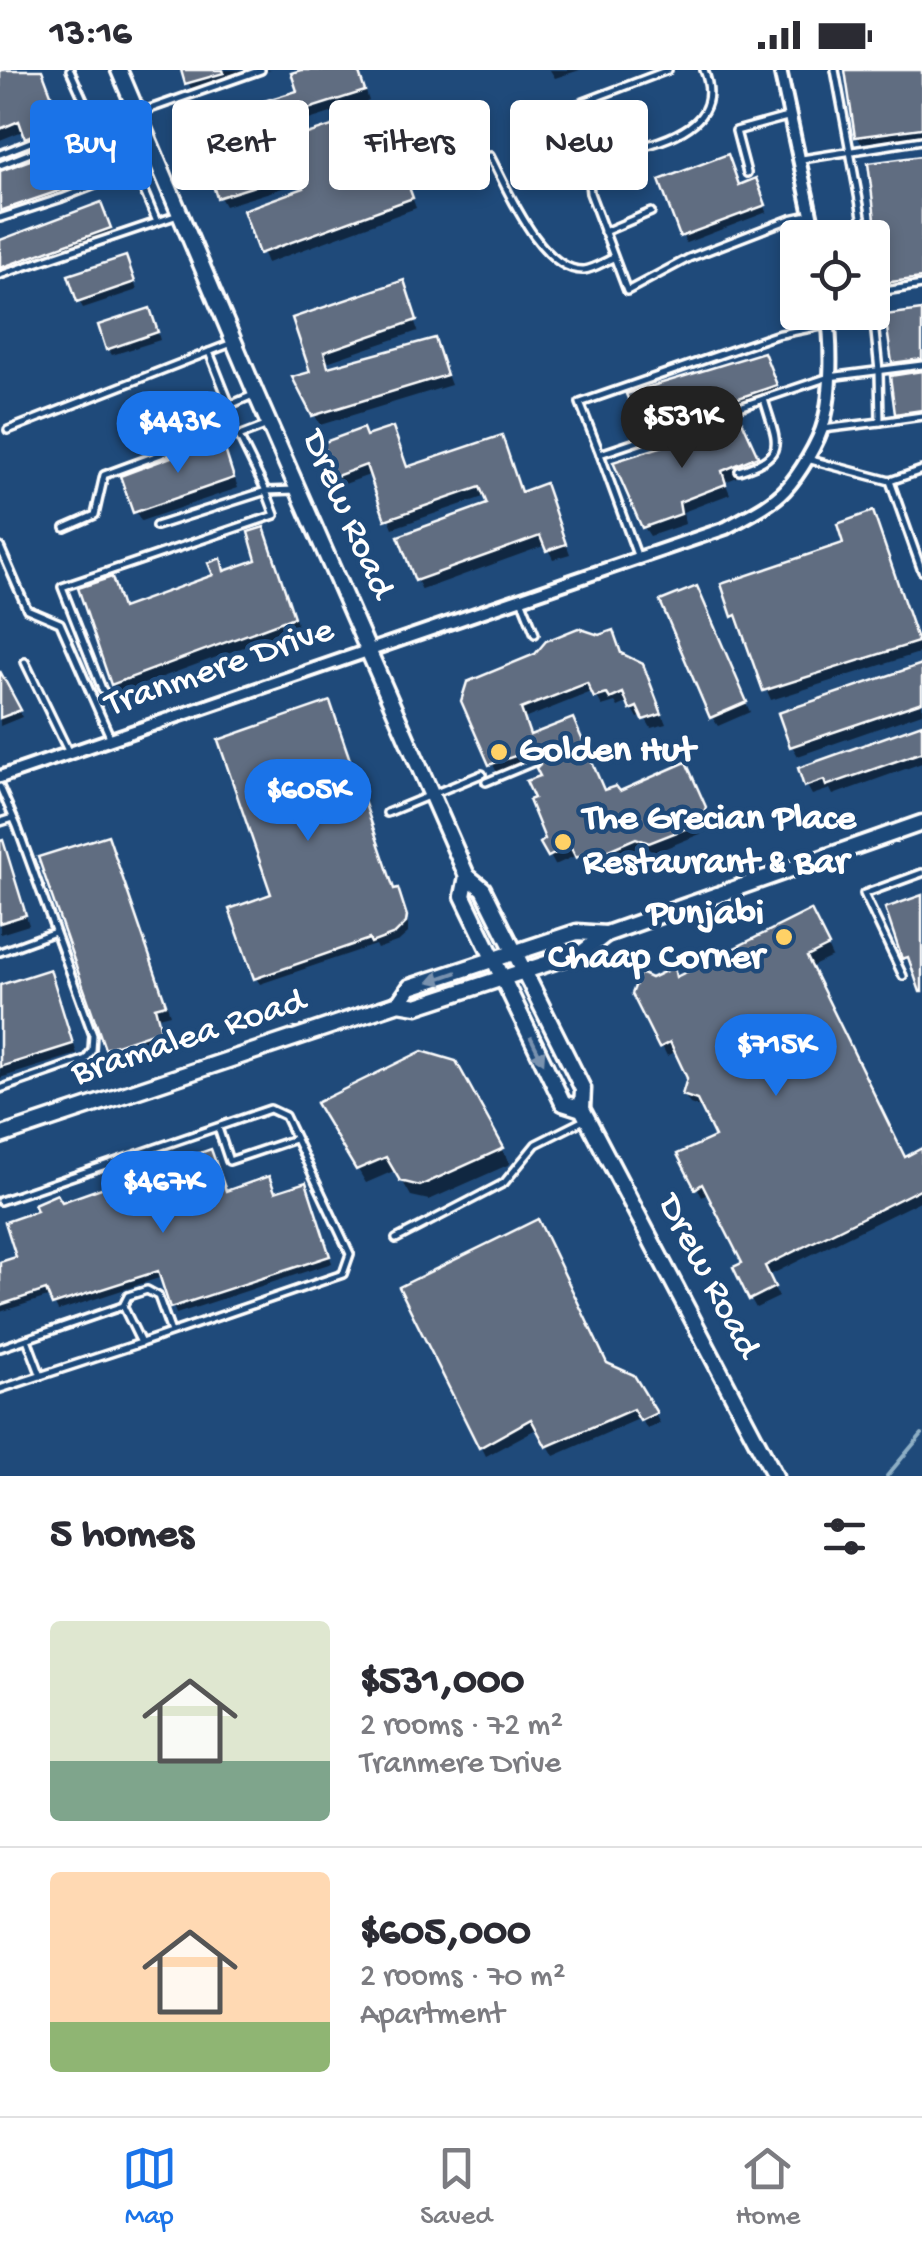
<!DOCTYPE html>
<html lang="en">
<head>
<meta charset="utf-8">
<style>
	body { margin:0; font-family:"Gochi Hand",sans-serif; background:#f7f7f7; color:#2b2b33; height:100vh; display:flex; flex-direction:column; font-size:38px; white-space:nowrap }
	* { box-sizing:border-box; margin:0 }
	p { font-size:32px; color:#7c7c81 }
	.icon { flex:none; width:55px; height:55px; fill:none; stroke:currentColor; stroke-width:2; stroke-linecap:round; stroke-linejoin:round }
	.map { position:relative; height:1406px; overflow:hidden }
	.side { display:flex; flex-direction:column; background:#fff; flex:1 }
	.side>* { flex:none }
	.guide { position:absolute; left:30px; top:30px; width:862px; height:90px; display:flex; gap:20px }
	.buttons { position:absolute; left:780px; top:150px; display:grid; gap:20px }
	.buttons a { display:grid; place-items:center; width:110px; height:110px; border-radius:10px; background:#fff; box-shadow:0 5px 15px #0003; font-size:50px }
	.price { position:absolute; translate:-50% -85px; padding:0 22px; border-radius:35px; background:#1a73e8; color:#fff; font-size:32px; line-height:65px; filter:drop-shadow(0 2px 5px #0008) }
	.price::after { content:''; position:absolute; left:50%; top:60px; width:30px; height:22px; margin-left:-15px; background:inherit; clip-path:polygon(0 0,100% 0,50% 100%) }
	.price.active { background:#222; color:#fff }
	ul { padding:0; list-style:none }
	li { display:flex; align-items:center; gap:30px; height:250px; padding:0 50px }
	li+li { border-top:2px solid #e1e1e2 }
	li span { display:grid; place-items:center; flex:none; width:280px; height:200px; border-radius:10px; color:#555 }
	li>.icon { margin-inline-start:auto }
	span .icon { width:120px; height:120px; fill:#fffc; stroke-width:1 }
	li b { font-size:42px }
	h2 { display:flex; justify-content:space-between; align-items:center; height:120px; padding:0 50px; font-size:42px }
	.tag { padding:0 35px; border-radius:10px; background:#fff; box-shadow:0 5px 15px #0003; font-size:35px; line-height:90px }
	.tag.active { background:#1a73e8; color:#fff }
	.status { display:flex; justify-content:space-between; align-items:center; height:70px; padding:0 50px; background:#fff; direction:ltr }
	.status svg { height:28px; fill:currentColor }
	.tabs { display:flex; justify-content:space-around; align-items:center; height:140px; border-top:2px solid #e1e1e2; background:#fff; font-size:28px; color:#7c7c81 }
	.tabs a { display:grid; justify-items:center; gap:5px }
	.tabs .active { color:#1a73e8 }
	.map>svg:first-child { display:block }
</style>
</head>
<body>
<div class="status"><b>13:16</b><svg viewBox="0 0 49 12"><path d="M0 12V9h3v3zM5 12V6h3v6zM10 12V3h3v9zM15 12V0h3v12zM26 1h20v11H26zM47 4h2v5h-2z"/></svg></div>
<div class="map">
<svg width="922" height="1406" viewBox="0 0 922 1406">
	<rect width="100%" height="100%" fill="#1f4a7a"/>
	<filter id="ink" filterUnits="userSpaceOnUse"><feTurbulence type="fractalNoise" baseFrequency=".01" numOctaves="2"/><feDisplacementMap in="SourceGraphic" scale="20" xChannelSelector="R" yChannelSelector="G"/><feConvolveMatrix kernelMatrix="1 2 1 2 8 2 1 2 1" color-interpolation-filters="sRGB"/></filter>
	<g filter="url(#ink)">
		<g fill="#0007">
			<polygon points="0,0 41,0 65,63 32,76 25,60 0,70"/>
			<polygon points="183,0 271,0 193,23"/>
			<polygon points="309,0 359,0 369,31 271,62 266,52 300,22"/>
			<polygon points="550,0 580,0 555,8"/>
			<polygon points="848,0 922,0 922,65 861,73 857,66"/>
			<polygon points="340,56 346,66 357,101 401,96 416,138 267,193 246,141 308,119 305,111 225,136 220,127"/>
			<polygon points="83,85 95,120 0,154 0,104"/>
			<polygon points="922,88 922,215 889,219 885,212"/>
			<polygon points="739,117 759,118 767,142 686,173 683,166"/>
			<polygon points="105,144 114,168 3,210 0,204 0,173"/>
			<polygon points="129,196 137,220 83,238 79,231"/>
			<polygon points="404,220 418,261 327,292 330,299 434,271 451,315 320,355 296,308 313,304 295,250"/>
			<polygon points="922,243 922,299 900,301 894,292"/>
			<polygon points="153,248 160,270 112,285 108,279"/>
			<polygon points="768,295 780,325 650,370 629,325"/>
			<polygon points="922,304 922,350 903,352 897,343"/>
			<polygon points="746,364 761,397 725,412 730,424 683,442 685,454 650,466 644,457"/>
			<polygon points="367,369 397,369 408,399 506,377 522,424 549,426 570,484 553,489 546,475 422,520 417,510 490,436 486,426 393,458 372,404 342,415 336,406"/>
			<polygon points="220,372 226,382 238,418 141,451 136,442"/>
			<polygon points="872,445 878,454 922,582 771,630 734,546 724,516 847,474"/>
			<polygon points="263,460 268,469 298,557 119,623 113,614 111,510 123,540 216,507 220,491 226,504 259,492"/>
			<polygon points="701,528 750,642 718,656 712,647"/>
			<polygon points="622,586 647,607 666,654 651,658 644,646 638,648 629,632 618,637 615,632 602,636 594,621 524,649 531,668 604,722 619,724 690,704 710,748 705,762 656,782 642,777 599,796 591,792 584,796 577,785 555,795 543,773 548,770 537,730 543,707 540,697 536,690 497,703 464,631"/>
			<polygon points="922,598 922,643 798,686 792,676"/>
			<polygon points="0,606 22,647 0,656"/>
			<polygon points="922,657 922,693 833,725 830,719 812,725 807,716"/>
			<polygon points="112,777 170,944 158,947 165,970 112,987 107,978"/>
			<polygon points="0,778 8,787 29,855 0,864"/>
			<polygon points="394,821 400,828 408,855 408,863 399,871 377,879 375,875 260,914 256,908 274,825"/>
			<polygon points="816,853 832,887 811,897 905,1090 922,1081 922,1130 768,1206 779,1227 756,1238 751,1229 745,1194 709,1123 702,1127 681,1085 718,1068 704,1039 690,1034 684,1025 689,1008 677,981 667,986 662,976 651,910 673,900 678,909"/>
			<polygon points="48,902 54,912 77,984 0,1008 0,917"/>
			<polygon points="454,993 510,1094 429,1130 411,1126 396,1100 366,1113 319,1034"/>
			<polygon points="309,1121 332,1193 176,1244 162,1207 58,1241 51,1226 0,1242 0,1195 19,1188 61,1135 226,1124 275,1124"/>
			<polygon points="607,1296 632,1307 660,1353 647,1359 641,1348 554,1386 538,1358 486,1386 481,1376"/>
		</g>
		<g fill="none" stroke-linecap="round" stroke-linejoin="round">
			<polyline stroke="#8eafc5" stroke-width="4" points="887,1406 922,1364"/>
		</g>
		<g fill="#616d81" stroke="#fff" stroke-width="2.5">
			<polygon points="0,0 42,0 62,53 25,68 19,51 0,59"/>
			<polygon points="181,0 223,0 224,3 185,14"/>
			<polygon points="301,0 358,0 365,21 264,53 257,33 297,21 291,3"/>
			<polygon points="845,0 922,0 922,58 855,67"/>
			<polygon points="341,53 356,99 397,84 413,128 259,184 243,140 304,118 299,102 217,128 207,96"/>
			<polygon points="79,72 91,110 0,141 0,101"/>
			<polygon points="728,84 739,115 756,108 766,135 680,167 659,110"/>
			<polygon points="922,86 922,208 883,213 868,93"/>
			<polygon points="101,132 111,158 0,198 0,170"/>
			<polygon points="126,186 135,212 77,232 68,205"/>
			<polygon points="404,210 417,250 324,282 328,297 435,268 447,305 312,346 292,307 310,302 292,248"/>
			<polygon points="150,238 158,262 106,280 98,255"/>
			<polygon points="922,240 922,289 892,293 885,245"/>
			<polygon points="764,282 777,315 642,361 626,324"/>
			<polygon points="922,301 922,340 895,344 890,306"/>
			<polygon points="742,351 758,386 722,401 726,414 679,432 681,444 642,458 613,392"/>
			<polygon points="393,357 407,397 502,365 521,422 545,413 566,474 546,481 540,466 415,511 398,466 487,434 480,417 385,450 366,395 334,407 322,373 363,358 366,366"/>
			<polygon points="219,369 222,370 234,408 133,443 120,406"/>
			<polygon points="873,441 918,572 763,621 736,545 732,547 721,514 843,473 837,454"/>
			<polygon points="264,457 294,547 111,615 78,518 112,507 122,538 213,505 208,493 221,488 224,501 256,490 248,462"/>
			<polygon points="697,516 747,632 710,648 660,531"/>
			<polygon points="578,558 599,565 613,560 621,583 643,594 662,644 643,650 637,637 630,640 623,623 610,629 607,624 594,628 587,613 521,639 530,665 573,648 604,720 616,716 620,721 686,692 706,737 700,753 649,773 636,768 592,787 584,783 576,788 570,776 548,787 540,773 545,769 529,730 534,728 526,711 540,706 536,698 540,694 539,689 531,686 529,681 489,695 461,631 467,612 535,584 546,571"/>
			<polygon points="922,594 922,632 790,677 778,643"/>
			<polygon points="0,601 21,640 0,648"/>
			<polygon points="330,631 394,819 398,818 407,846 406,853 395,864 371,873 369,869 254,909 229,839 271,824 218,670"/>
			<polygon points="922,654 922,682 826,716 824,710 804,717 798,698"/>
			<polygon points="108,765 166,934 155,937 161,960 105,979 38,787"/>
			<polygon points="3,770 26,845 0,853 0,771"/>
			<polygon points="922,825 922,922 920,922 908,887 902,889 885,838"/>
			<polygon points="811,840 829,876 807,887 905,1087 922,1078 922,1118 765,1196 775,1217 749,1230 733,1197 742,1193 702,1114 695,1119 677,1084 715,1067 697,1030 682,1025 687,1008 670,972 659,978 632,924 640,903 651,908 674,897 676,907"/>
			<polygon points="50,899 73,974 0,997 0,915"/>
			<polygon points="422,981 456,991 504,1078 420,1116 400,1111 386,1087 356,1100 316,1033"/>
			<polygon points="211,1079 226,1121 269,1106 275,1122 306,1112 330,1186 170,1238 158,1201 52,1235 46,1220 0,1235 0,1192 16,1187 5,1152 37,1141 34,1134 57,1124 62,1132"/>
			<polygon points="538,1149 607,1293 634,1305 657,1343 640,1351 633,1339 546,1377 531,1349 479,1378 399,1217"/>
		</g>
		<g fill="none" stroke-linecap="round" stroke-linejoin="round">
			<defs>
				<g id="lane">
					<polyline points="70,0 92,49 114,108"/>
					<path d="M704 0C730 64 646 74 603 88 590 98 588 107 590 123L627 221 689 188 790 149 808 145"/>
					<polyline points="835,0 866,168"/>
					<polyline points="573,36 668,0"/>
					<polyline points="141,42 261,0"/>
					<polyline points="0,84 130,33"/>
					<path d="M490 86C507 118 541 202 584 200 593 199 604 192 613 188"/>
					<polyline points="802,89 922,70"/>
					<polyline points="0,95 95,58"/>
					<polyline points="135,100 157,152"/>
					<polyline points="747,103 736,61 787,47"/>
					<polyline points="0,148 62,128 157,91"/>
					<polyline points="604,162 651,142"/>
					<polyline points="872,202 876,223"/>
					<polyline points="0,205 178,145"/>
					<polyline points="872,223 922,215"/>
					<polyline points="209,282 230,335 253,325"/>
					<polyline points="880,352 922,346"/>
					<polyline points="823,359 880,352 879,301 873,243 828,249"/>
					<polyline points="8,360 232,273"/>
					<polyline points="600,384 580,333 776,265 826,255"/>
					<polyline points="807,389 890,411"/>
					<polyline points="922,400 890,411 922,501"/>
					<path d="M739 401C790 385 776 372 764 329"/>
					<polyline points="156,456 266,421 239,366"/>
					<polyline points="65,458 95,445 104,405 218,363 239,366 268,355"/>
					<polyline points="0,477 27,539 60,553 111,669"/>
					<polyline points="638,488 600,384 829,307 922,295"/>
					<polyline points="521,529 535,564"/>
					<polyline points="25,592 69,683"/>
					<polyline points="113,634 102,619 62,517 275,445 266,421 296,420"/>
					<polyline points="486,712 534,692"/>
					<polyline points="0,717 17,756 93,965 92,980 86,989 0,1019"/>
					<polyline points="387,743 482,704"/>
					<polyline points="0,752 13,748"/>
					<polyline points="0,882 55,862"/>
					<polyline points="903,906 864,824 922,803"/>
					<polyline points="218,1058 229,1091 295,1069"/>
					<polyline points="0,1131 270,1039 285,1046 350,1184 343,1204 141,1273 123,1236 0,1278"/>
					<polyline points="396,1169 504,1113 536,1074 584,1050"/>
					<polyline points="123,1236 128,1226 147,1220 158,1226 171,1262"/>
					<polyline points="27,1269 41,1306"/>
					<polyline points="0,1319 141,1273"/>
				</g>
				<g id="street">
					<polyline points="780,0 816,168"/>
					<path d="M0 707 726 458C745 447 770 436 785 420 799 405 819 372 824 352 832 322 832 273 827 242"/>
				</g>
				<g id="secondary">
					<polyline points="119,0 256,324 467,806 483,819 583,1019 582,1039 775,1406"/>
					<polyline points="467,806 463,826 563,1033 582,1039"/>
					<polyline points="399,933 410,917 577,862 606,864"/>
					<polyline points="0,1066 399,933 417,936 583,882 606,864 922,753"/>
				</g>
			</defs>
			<use href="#lane" stroke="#fff" stroke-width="12"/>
			<use href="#street" stroke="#fff" stroke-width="18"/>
			<use href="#secondary" stroke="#fff" stroke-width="21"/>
			<use href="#lane" stroke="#1f4a7a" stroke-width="5"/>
			<use href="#street" stroke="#1f4a7a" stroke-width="10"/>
			<use href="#secondary" stroke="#1f4a7a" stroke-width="14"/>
		</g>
		<defs><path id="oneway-solid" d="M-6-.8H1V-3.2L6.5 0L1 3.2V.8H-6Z" transform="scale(2.5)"/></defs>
		<g fill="#7992af">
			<use href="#oneway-solid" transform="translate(443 907) rotate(161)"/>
			<use href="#oneway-solid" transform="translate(537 980) rotate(64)"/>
		</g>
	</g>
	<g fill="#ffd166" stroke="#1f4a7a" stroke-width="4">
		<circle cx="499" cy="682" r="10"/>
		<circle cx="563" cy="772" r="10"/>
		<circle cx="784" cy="867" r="10"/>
	</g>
	<g text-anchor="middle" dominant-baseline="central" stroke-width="9" stroke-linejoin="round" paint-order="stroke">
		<g font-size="38" fill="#fff" stroke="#1f4a7a">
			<text transform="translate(346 445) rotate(66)">Drew Road</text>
			<text transform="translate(220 599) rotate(-19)">Tranmere Drive</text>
			<text transform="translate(189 969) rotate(-18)">Bramalea Road</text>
			<text transform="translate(707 1207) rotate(62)">Drew Road</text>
		</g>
		<g font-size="38" font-weight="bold" fill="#fff" stroke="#1f4a7a" text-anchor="start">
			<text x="519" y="682">Golden Hut</text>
			<text x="583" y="750">The Grecian Place<tspan x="583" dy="44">Restaurant &amp; Bar</tspan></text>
			<text x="764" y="845" text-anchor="end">Punjabi<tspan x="764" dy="44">Chaap Corner</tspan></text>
		</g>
	</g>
</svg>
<div class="buttons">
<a><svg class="icon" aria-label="locate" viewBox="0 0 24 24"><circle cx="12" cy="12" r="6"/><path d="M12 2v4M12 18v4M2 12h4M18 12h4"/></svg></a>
</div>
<b class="price active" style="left:682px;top:401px">$531K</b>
<b class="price" style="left:178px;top:406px">$443K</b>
<b class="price" style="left:308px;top:774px">$605K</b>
<b class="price" style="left:776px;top:1029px">$715K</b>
<b class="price" style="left:163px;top:1166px">$467K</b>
<div class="guide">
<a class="tag active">Buy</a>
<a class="tag">Rent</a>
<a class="tag">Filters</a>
<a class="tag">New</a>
</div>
</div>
<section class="side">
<h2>5 homes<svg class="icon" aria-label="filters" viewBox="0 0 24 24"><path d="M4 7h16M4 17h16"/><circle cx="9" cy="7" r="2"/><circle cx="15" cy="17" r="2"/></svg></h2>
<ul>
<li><span style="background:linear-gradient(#dfe7d0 70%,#7fa58c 0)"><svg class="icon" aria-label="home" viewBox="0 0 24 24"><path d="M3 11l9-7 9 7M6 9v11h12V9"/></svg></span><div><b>$531,000</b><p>2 rooms · 72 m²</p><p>Tranmere Drive</p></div></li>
<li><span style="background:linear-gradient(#ffd9b3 75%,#8fb573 0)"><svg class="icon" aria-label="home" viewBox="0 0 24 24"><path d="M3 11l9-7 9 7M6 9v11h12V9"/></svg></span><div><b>$605,000</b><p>2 rooms · 70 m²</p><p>Apartment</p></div></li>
</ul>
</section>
<nav class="tabs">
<a class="active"><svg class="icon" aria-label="map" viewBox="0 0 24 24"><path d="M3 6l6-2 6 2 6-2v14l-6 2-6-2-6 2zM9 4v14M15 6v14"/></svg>Map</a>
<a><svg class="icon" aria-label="saved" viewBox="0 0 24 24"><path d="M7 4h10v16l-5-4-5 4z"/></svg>Saved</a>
<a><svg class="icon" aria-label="home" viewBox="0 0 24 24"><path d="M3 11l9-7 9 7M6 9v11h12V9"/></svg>Home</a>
</nav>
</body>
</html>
